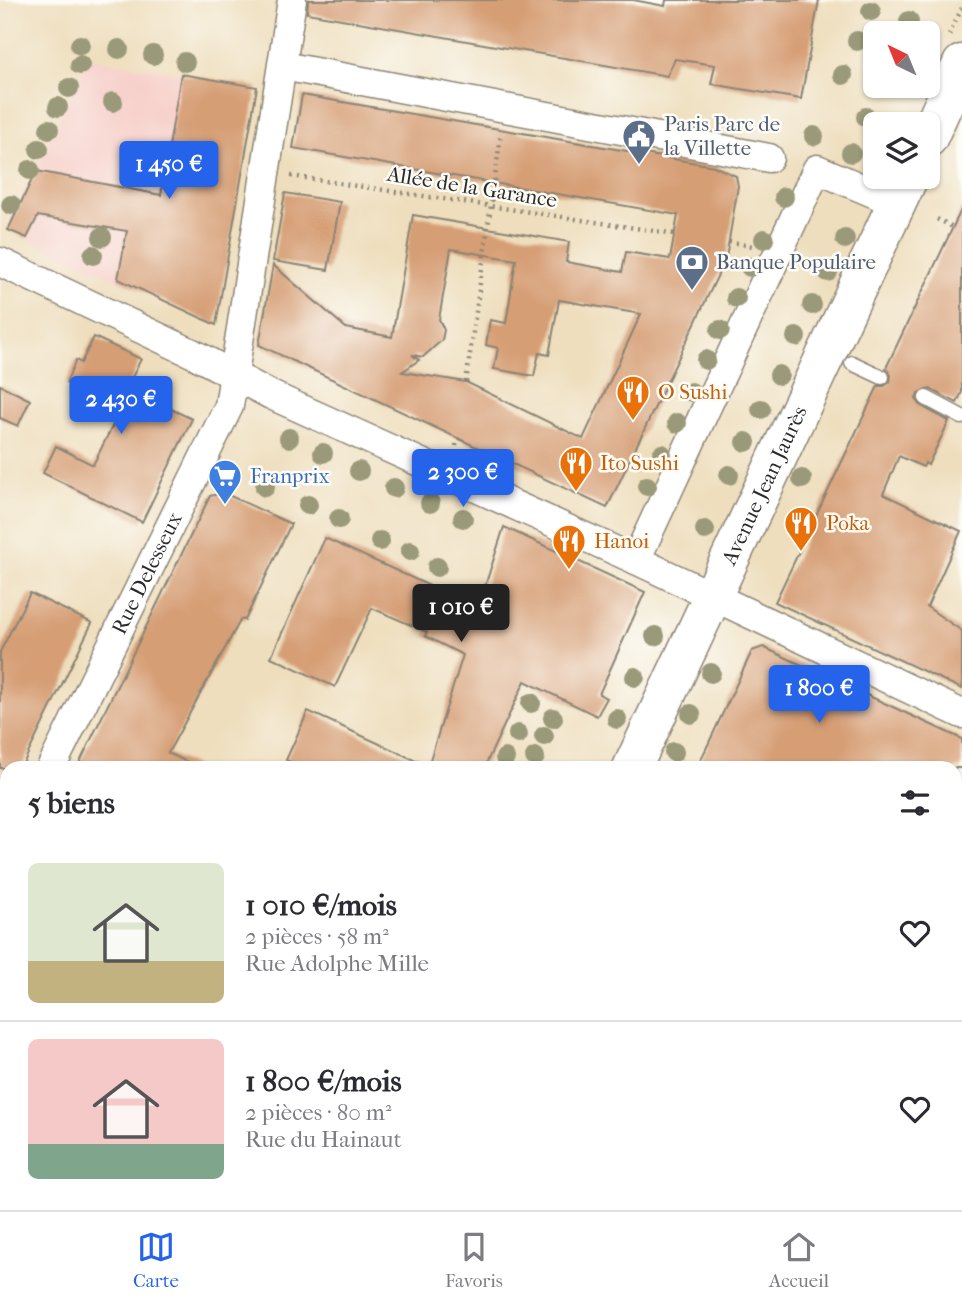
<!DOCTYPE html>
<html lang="fr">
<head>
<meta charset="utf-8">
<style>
	body { margin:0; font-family:"IM FELL French Canon",serif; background:#f2f2f3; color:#2b2b33; height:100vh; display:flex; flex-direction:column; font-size:26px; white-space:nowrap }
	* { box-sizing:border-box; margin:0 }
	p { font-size:23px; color:#7c7c81 }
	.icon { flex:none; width:38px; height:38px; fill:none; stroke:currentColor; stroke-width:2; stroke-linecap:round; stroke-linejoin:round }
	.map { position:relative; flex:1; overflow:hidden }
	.details { position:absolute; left:0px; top:761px; width:962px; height:450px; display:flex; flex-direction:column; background:#fff; border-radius:21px 21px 0 0; box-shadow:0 2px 5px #0004 }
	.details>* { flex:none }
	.needle { width:46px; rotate:317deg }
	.fabs { position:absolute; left:863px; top:21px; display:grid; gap:14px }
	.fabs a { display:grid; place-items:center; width:77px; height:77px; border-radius:10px; background:#fff; box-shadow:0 2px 5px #0004; font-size:35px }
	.price { position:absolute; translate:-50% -60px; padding:0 16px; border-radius:7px; background:#2563eb; color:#fff; font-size:23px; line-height:46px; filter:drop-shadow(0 2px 4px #0008) }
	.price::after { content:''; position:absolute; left:50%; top:42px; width:21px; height:16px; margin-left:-10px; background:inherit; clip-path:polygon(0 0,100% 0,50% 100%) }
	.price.on { background:#222; color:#fff }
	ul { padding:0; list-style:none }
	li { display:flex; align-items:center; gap:21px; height:175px; padding:0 28px }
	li+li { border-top:2px solid #e1e1e2 }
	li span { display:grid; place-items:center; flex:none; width:196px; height:140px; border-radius:10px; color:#555 }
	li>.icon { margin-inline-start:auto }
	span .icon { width:84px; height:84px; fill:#fffc; stroke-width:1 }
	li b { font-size:30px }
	h2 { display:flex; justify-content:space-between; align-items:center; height:84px; padding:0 28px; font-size:30px }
	.menu { display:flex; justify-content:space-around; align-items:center; height:98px; border-top:2px solid #e1e1e2; background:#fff; font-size:19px; color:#7c7c81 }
	.menu a { display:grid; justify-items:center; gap:4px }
	.menu .on { color:#2563eb }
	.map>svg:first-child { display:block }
</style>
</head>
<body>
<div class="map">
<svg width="962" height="1210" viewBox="0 0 962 1210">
	<rect width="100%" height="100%" fill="#fdfcf7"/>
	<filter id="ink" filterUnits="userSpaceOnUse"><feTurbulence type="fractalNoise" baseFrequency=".0143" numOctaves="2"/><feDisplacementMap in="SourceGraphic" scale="14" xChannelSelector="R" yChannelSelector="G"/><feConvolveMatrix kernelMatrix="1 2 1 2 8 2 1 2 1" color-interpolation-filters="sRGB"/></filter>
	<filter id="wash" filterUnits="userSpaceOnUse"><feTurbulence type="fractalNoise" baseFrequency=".00686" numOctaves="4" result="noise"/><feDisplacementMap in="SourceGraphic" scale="28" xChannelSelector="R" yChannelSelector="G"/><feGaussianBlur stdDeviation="1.57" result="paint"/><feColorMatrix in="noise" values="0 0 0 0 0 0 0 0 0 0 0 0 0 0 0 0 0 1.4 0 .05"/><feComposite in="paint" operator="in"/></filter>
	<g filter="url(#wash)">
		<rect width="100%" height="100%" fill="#eedebd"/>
		<polygon fill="#f7d0ca" points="88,58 257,87 216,325 8,230"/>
		<g id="blocks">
			<g fill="#d69e74" fill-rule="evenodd">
				<polygon points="308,0 633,0 665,6 666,0 819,0 801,99 711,84 715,65 675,59 667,76 307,13"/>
				<polygon points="181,74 257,87 216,325 118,279 127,231 38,216 27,238 8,230 36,171 161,195"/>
				<path d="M302 95 714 166 736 176 738 186 726 258 607 508 259 345 273 265 346 328 392 337 413 215 569 242 566 262 622 272 626 252 670 259 678 215 293 148ZM451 249 516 260 506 323 490 320 486 345 498 348 494 369 534 376 539 353 549 355 559 300 641 314 583 439 466 382 402 372 419 360 412 355 423 357 442 340 444 330 439 319Z"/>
				<polygon points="285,193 340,202 328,270 273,261"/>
				<polygon points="962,208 962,392 957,403 930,389 918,393 916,399 921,406 949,421 928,465 925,463 923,467 899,456 883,494 961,531 927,607 962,631 962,689 775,602 878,386 884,386 890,382 891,375 886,368"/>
				<polygon points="94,337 141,359 127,388 192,419 142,522 43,473 56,446 93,465 121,409 66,383 76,360 81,363"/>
				<polygon points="0,385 30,400 18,426 0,418"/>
				<polygon points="224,493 291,524 245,620 241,619 168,753 200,768 77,768 210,496"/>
				<polygon points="504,527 645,592 599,694 607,698 597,716 525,681 484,768 304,768 286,760 308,711 428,766 463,655 425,636 427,632 372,608 335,687 271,657 325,538 478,608"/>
				<polygon points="30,593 92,623 21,768 0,768 0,652"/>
				<polygon points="763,647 962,739 962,768 697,768 752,651"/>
			</g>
		</g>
	</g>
	<g filter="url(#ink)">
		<use href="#blocks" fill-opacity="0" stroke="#8c8474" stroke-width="2"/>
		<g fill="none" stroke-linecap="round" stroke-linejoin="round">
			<defs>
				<g id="service">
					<polyline points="852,363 882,377"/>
					<polyline points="926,398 962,417"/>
				</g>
				<polyline id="pedestrian" points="956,966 962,970"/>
				<g id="minor">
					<polyline points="283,66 769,158"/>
					<polyline points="0,262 194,354 271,395 636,560 962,714"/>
					<polyline points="636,560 817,169 897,203"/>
					<path id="s1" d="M51 768 229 406 292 0"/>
					<polyline points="0,873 7,859"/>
					<polyline points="0,1041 7,1045"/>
					<polyline points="266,1204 276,1210"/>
					<polyline points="493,1204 503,1210"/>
				</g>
				<g id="primary">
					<polyline points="928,138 962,64"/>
					<path id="s2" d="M632 768 909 177"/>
					<polyline points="420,1210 423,1204"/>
				</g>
			</defs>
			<use href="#service" stroke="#8c8474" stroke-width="17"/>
			<use href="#pedestrian" stroke="#8c8474" stroke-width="24"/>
			<use href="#minor" stroke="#8c8474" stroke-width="31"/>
			<use href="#primary" stroke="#8c8474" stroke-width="41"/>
			<g stroke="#8c8474" stroke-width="4.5" stroke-dasharray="2 5" stroke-linecap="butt">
				<polyline points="949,35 962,8"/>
				<polyline points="893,124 895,120"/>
				<polyline points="291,176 675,234"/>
				<polyline points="937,219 953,227"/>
				<polyline points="729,242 753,246"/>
				<polyline points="466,382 501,134"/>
				<polyline points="456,446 457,437"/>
				<polyline points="381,1210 383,1205"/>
			</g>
			<use href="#service" stroke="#fff" stroke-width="14"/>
			<use href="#pedestrian" stroke="#fff" stroke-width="21"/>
			<use href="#minor" stroke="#fff" stroke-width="28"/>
			<use href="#primary" stroke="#fff" stroke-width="38"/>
		</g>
		<g fill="#9a9979">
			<circle cx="871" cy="11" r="10"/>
			<circle cx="909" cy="21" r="10"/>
			<circle cx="857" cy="41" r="10"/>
			<circle cx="80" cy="45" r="10"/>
			<circle cx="119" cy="49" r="10"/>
			<circle cx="153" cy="55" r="10"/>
			<circle cx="185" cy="62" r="10"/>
			<circle cx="80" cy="65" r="10"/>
			<circle cx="843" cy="75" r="10"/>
			<circle cx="69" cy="88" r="10"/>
			<circle cx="113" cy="102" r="10"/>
			<circle cx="58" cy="107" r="10"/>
			<circle cx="866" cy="117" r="10"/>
			<circle cx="49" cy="129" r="10"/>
			<circle cx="814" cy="136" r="10"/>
			<circle cx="39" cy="149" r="10"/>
			<circle cx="851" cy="153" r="10"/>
			<circle cx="30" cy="170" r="10"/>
			<circle cx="784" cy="197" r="10"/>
			<circle cx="11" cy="205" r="10"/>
			<circle cx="102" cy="237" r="10"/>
			<circle cx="764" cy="239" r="10"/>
			<circle cx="845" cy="239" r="10"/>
			<circle cx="93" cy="255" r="10"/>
			<circle cx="750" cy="267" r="10"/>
			<circle cx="828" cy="272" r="10"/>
			<circle cx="736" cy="298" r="10"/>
			<circle cx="812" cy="305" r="10"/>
			<circle cx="720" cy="330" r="10"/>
			<circle cx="796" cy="337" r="10"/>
			<circle cx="706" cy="360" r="10"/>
			<circle cx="779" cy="375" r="10"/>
			<circle cx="691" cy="392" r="10"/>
			<circle cx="761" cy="409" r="10"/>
			<circle cx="677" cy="423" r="10"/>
			<circle cx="289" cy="438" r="10"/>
			<circle cx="746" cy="442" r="10"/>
			<circle cx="323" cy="453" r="10"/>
			<circle cx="662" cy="454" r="10"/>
			<circle cx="359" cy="471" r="10"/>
			<circle cx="729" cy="475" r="10"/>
			<circle cx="802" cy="479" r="10"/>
			<circle cx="647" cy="486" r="10"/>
			<circle cx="265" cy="487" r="10"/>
			<circle cx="394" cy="488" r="10"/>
			<circle cx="430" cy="503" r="10"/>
			<circle cx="308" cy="505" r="10"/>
			<circle cx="463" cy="518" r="10"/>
			<circle cx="339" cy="519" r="10"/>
			<circle cx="705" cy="530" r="10"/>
			<circle cx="380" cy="541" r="10"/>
			<circle cx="410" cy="551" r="10"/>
			<circle cx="437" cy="567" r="10"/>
			<circle cx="655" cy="636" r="10"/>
			<circle cx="711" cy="673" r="10"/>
			<circle cx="635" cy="677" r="10"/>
			<circle cx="531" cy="703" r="10"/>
			<circle cx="691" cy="714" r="10"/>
			<circle cx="553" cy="718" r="10"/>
			<circle cx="617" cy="719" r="10"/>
			<circle cx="518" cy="734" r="10"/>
			<circle cx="544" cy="736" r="10"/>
			<circle cx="674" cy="752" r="10"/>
			<circle cx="535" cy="757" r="10"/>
			<circle cx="505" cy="758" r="10"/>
		</g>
	</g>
	<defs>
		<symbol id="civic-pin" viewBox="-11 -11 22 30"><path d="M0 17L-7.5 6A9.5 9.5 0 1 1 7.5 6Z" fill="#5c6f8a" stroke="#fdfcf7"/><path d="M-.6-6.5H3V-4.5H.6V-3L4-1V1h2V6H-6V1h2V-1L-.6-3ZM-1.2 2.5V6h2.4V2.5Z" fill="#fff"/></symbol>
		<symbol id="bank-pin" viewBox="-11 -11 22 30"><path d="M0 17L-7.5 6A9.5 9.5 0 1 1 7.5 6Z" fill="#5c6f8a" stroke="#fdfcf7"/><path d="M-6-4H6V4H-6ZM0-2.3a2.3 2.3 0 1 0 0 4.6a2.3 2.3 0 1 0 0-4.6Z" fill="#fff"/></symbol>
		<symbol id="restaurant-pin" viewBox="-11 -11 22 30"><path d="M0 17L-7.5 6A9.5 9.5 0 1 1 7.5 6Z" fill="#e8710a" stroke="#fdfcf7"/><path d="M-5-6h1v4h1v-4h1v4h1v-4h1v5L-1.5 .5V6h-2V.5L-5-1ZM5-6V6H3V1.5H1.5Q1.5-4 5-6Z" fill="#fff"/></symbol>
		<symbol id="supermarket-pin" viewBox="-11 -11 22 30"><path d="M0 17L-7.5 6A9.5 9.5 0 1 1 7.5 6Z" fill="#3f7fe0" stroke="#fdfcf7"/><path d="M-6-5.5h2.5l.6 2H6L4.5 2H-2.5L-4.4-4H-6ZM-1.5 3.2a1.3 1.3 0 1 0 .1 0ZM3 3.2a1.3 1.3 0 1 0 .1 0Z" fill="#fff"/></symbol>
	</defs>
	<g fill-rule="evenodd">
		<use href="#civic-pin" x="620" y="117" width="38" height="52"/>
		<use href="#bank-pin" x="673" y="243" width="38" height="52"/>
		<use href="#restaurant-pin" x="614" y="373" width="38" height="52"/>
		<use href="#restaurant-pin" x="557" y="444" width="38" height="52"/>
		<use href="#supermarket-pin" x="206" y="457" width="38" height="52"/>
		<use href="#restaurant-pin" x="782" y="504" width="38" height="52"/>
		<use href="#restaurant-pin" x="550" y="522" width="38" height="52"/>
	</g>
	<g text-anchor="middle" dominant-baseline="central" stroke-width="5" stroke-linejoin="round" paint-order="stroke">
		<g font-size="21" fill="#4e5e75" stroke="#fdfcf7" text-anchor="start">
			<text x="664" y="124">Paris Parc de<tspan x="664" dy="24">la Villette</tspan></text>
			<text x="716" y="262">Banque Populaire</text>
		</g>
		<g font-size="21" fill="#2b2b2b" stroke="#fdfcf7">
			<text transform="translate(472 187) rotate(9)">Allée de la Garance</text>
			<text stroke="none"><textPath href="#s2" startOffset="312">Avenue Jean Jaurès</textPath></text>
			<text stroke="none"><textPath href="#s1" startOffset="217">Rue Delesseux</textPath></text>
		</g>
		<g font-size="21" fill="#c56008" stroke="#fdfcf7" text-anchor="start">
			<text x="658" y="392">O Sushi</text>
			<text x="600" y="463">Ito Sushi</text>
			<text x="826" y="523">Poka</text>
			<text x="594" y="541">Hanoi</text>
		</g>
		<g font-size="21" fill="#366cbe" stroke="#fdfcf7" text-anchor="start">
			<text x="250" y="476">Franprix</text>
		</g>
	</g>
</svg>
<div class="fabs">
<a><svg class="needle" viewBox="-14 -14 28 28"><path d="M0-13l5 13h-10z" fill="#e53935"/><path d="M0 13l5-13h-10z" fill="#7c7c81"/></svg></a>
<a><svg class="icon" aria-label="layers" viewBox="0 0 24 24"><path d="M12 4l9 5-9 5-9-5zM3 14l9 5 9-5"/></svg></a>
</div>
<b class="price" style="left:169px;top:201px">1 450 €</b>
<b class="price" style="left:121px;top:436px">2 430 €</b>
<b class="price" style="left:463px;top:509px">2 300 €</b>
<b class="price on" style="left:461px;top:644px">1 010 €</b>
<b class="price" style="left:819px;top:725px">1 800 €</b>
<section class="details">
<h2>5 biens<svg class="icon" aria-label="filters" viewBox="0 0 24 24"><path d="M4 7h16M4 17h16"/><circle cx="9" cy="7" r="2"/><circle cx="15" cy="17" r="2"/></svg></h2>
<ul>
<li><span style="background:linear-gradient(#dfe7d0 70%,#c2b280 0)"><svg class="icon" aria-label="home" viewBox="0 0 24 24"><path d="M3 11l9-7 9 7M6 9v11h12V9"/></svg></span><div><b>1 010 €/mois</b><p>2 pièces · 58 m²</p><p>Rue Adolphe Mille</p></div><svg class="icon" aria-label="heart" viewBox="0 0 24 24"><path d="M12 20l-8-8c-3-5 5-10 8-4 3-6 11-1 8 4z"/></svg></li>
<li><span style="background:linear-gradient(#f6c9c9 75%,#7fa58c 0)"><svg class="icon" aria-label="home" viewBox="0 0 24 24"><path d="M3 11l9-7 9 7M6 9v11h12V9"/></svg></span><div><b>1 800 €/mois</b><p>2 pièces · 80 m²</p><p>Rue du Hainaut</p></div><svg class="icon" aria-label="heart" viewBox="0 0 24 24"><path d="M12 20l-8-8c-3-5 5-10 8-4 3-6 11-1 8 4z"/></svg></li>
</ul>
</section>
</div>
<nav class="menu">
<a class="on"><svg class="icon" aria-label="map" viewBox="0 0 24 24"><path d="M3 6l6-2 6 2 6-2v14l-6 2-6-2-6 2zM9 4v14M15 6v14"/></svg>Carte</a>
<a><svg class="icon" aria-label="saved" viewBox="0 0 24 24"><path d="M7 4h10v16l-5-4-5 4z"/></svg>Favoris</a>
<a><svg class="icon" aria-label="home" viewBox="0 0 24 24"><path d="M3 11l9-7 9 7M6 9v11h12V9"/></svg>Accueil</a>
</nav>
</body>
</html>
